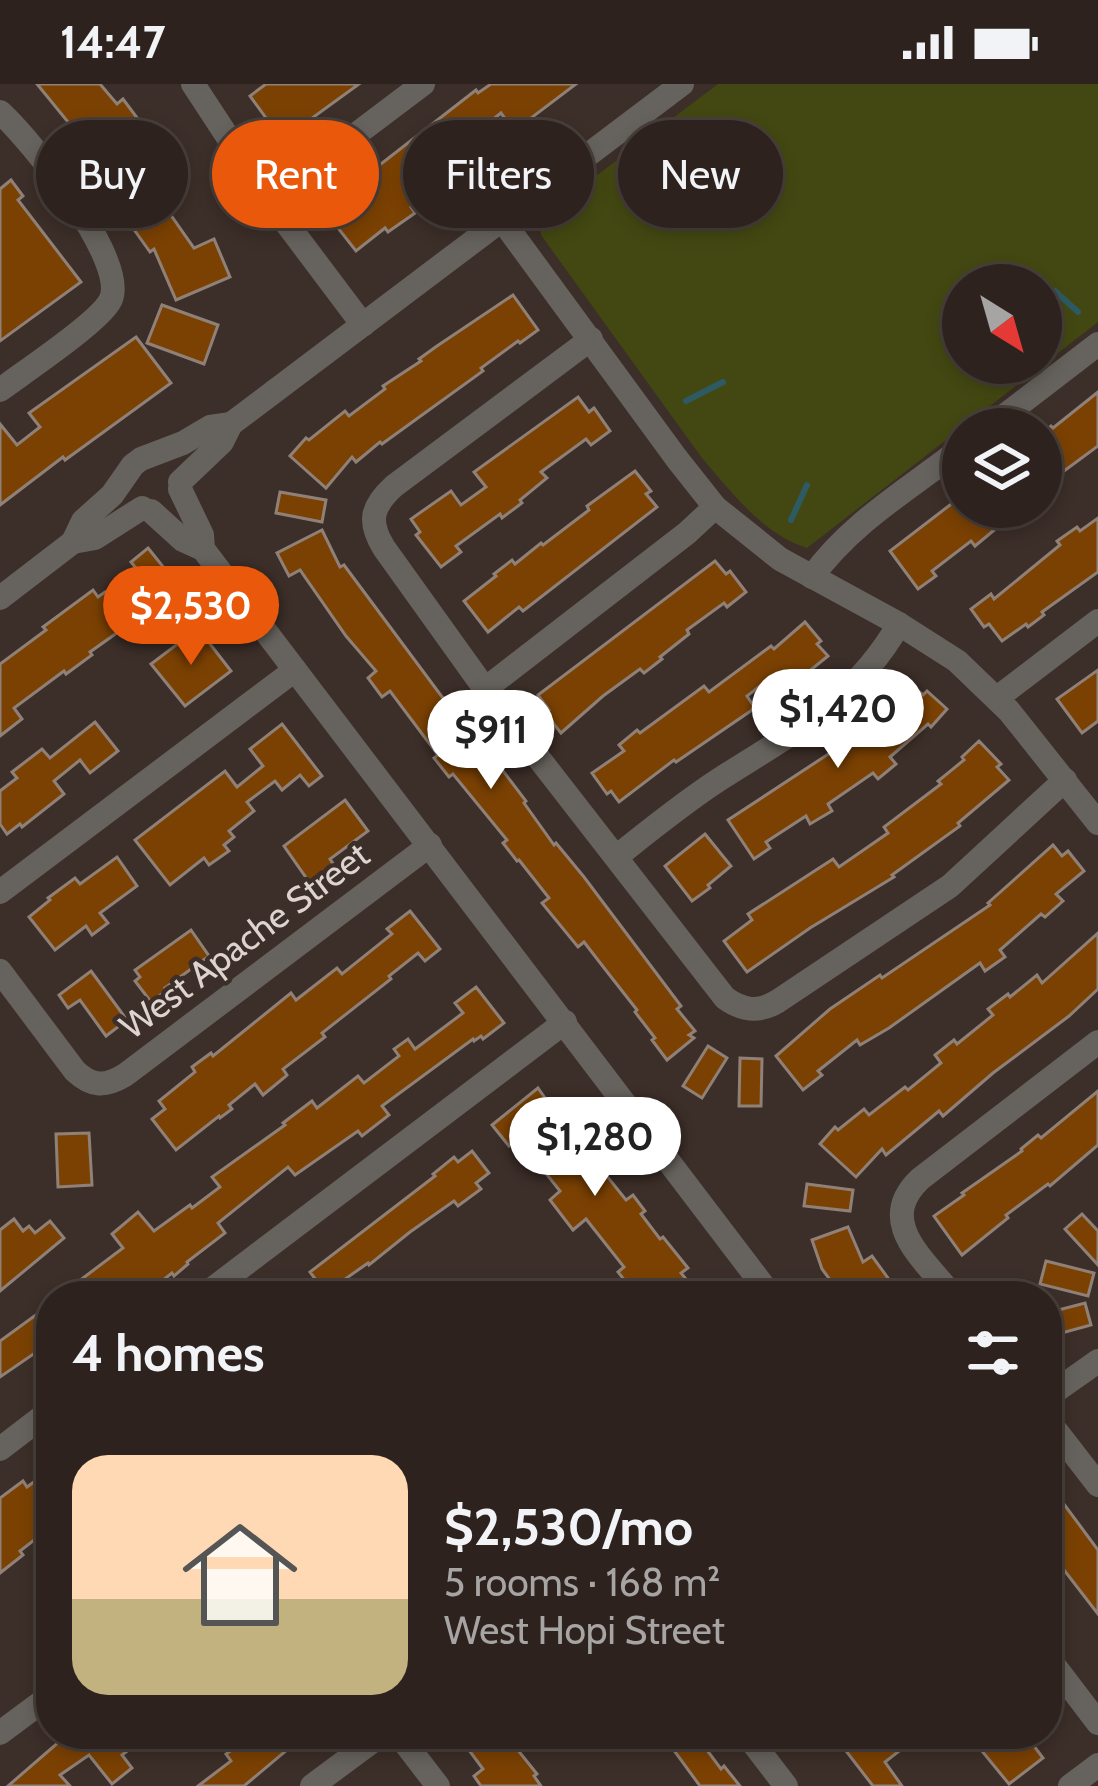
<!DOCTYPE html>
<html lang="en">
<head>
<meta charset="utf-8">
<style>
	body { margin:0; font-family:Cabin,sans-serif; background:#392f2b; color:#f1f3f6; height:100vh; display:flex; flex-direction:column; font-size:45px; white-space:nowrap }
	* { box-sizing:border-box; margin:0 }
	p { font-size:39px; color:#a7a4a4 }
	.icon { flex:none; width:66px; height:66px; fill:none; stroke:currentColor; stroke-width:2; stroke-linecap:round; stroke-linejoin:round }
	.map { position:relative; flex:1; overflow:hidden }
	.sheet { position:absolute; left:36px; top:1197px; width:1026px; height:468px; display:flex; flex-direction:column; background:#2d221e; border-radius:48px; box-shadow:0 6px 18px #0003,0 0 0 3px #483f3c }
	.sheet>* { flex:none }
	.banner { position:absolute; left:36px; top:36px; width:1026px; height:108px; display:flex; gap:24px }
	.needle { width:78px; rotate:143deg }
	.controls { position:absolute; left:942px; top:180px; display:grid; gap:24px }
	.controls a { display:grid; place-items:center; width:120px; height:120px; border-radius:50%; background:#2d221e; box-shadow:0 6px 18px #0003,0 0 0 3px #483f3c; font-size:60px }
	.price { position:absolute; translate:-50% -102px; padding:0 27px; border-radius:42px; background:#fff; color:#222; font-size:39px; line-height:78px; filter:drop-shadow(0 3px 6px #0008) }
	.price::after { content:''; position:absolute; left:50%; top:72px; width:36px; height:27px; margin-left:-18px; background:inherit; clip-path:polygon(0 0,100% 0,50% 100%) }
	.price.selected { background:#ea580c; color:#fff }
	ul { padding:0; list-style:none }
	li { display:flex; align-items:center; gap:36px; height:300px; padding:0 36px }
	li span { display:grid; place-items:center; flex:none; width:336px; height:240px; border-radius:36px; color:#555 }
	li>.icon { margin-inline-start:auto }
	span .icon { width:144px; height:144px; fill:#fffc; stroke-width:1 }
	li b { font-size:51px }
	h2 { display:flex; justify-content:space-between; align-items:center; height:144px; padding:0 36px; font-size:51px }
	.tag { padding:0 42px; border-radius:54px; background:#2d221e; box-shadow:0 6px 18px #0003,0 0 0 3px #483f3c; font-size:42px; line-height:108px }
	.tag.selected { background:#ea580c; color:#fff }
	.status { display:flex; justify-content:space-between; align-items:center; height:84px; padding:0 60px; background:#2d221e; direction:ltr }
	.status svg { height:33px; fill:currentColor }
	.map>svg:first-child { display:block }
</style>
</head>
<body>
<div class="status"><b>14:47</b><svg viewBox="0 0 49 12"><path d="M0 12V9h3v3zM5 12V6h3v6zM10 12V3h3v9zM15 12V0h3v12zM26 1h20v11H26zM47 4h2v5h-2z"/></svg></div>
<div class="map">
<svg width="1098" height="1702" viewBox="0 0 1098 1702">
	<rect width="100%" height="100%" fill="#3c2e28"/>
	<path fill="#434812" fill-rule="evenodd" d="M718 0H1098V238L807 464C764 451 731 408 702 374L541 151 540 141 544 131ZM963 201H1041V279H963Z"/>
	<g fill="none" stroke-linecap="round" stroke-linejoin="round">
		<g stroke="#2d5a63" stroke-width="6">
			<polyline points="1055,207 1078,228"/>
			<polyline points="686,317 723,298"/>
			<polyline points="791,436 807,401"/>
		</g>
	</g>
	<g fill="#7b4103" stroke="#8f8177" stroke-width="3">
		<polygon points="37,0 100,0 117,20 123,15 147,47 145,49 172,96 154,107 194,164 214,155 230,193 176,216 154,165 150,168 120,126 100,91 103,89 75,50 77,49"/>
		<polygon points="266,0 359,0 282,56 250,12"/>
		<polygon points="491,0 576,0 514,47 501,29 463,59 475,76 411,123 415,129 388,148 385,144 356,167 323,125 476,6 478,9"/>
		<polygon points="11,96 23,112 18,116 81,198 0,257 0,105"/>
		<polygon points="513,211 538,246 520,259 518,257 481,284 483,287 382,360 380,358 356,378 352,373 326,404 290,372 306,354 309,356 345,327 349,332 385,305 383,302 421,277 419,275 437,262"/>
		<polygon points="162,221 218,241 204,280 147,259"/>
		<polygon points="136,253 171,299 65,376 63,373 0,421 0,340 17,361 40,343 29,329"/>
		<polygon points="1098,308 1098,362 1041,404 1041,350 1051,342 1053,344"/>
		<polygon points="578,313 589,328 594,324 610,347 591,361 586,355 541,388 547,394 520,416 522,419 502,434 500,430 456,462 461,468 441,483 416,451 420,448 411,435 451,407 461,421 486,403 474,388"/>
		<polygon points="635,387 651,407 646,410 657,423 523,527 519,523 488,548 464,517 496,492 494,490 512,476 515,480 541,459 543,461 589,426 587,422"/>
		<polygon points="280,408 326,416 322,438 276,429"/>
		<polygon points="963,411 963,423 1022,423 975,462 971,457 932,487 936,492 918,505 890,467"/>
		<polygon points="1098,434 1098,488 1042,528 1044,531 1028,543 1026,540 1002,557 989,540 984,543 971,525 991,510 994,515 1060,461 1057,457 1077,443 1080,447"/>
		<polygon points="322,446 340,483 344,481 451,625 471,645 526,717 524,719 554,761 556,759 584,793 681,922 677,925 695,947 689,951 694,954 667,976 652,956 655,954 635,928 637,926 608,889 584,858 578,863 542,819 549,814 519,776 517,777 503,759 507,756 453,690 449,693 434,674 438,671 390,607 382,613 368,594 376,587 346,552 300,486 289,492 277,469"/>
		<polygon points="148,464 181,505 151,529 142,519 116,538 121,546 90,568 92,571 66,590 64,587 14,624 22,635 0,652 0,580 46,546 43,543 93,506 98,513 105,508 110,515 141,490 131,478"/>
		<polygon points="715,477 726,490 730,487 746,508 727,523 724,519 687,546 689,550 660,573 662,575 644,589 640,585 603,612 561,649 545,629 549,626 538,611"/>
		<polygon points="805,538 821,557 817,560 828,572 781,610 769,595 747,612 755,624 676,678 674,676 619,718 611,707 607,710 592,689 624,667 619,661 637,646 640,649 704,602 709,608 771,562 774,565"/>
		<polygon points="196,546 205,558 207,556 231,587 185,622 151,580"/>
		<polygon points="1098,586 1098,637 1082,649 1057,615"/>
		<polygon points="909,599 923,611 927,607 947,625 931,643 928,640 890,673 896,680 878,695 873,689 828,720 832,727 810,740 806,732 766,758 770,764 754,775 728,736 836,665 837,668 874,638 872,635"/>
		<polygon points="95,638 118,667 90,689 80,676 54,697 64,710 22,743 20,740 7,750 0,740 0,707 17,694 12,688 42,665 50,674"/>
		<polygon points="282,640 322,692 309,702 300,691 282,706 275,697 247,718 254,727 229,747 234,753 224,761 229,767 209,781 204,774 170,801 135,756 225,687 237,703 263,682 250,665"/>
		<polygon points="979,657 1001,680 997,683 1009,696 958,739 960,742 892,791 894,793 810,844 747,888 724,857 752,836 748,830 833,775 839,783 888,749 884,743 941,700 938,697 964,676 962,673"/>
		<polygon points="345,716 368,747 330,775 336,784 312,802 284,762"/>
		<polygon points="705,750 731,782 708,801 710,804 692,817 665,782"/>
		<polygon points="1053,761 1062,772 1068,767 1084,787 1056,810 1063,817 1045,833 1041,830 1000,866 1005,873 985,887 980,879 889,944 860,961 857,956 818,987 822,991 803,1006 776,972 830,925 880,891 882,894 990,821 988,819"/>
		<polygon points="117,773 137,802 100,829 108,839 92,851 86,842 55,866 29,833 50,816 48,814 75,794 80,800"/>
		<polygon points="410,827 440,865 425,877 418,869 389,892 391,895 322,949 325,953 283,985 287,991 285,993 263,1011 255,1000 229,1021 232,1025 220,1034 219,1032 176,1066 152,1035 165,1025 159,1017 195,988 192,983 211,969 213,972 291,909 296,916 337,884 342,890 392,850 387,845"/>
		<polygon points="191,846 209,872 165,904 167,906 151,918 135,897 140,893 135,886"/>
		<polygon points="1098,849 1098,905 1069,932 993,989 943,1032 939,1027 886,1071 882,1065 856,1093 820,1060 835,1043 838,1046 864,1025 869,1031 905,1003 908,1006 941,979 935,971 954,956 957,960 993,931 988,925 1008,910 1010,913 1037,891 1042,899"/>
		<polygon points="91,887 127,936 106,952 80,916 68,924 59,911"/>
		<polygon points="476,903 504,939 483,955 481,952 474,957 473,955 382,1022 389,1031 362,1052 358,1047 295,1091 288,1083 218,1139 225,1149 187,1178 188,1180 174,1192 172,1189 143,1212 59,1212 123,1164 112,1150 138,1128 154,1147 190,1121 192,1124 220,1103 212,1093 285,1041 283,1039 312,1017 317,1024 358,992 364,999 399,972 394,965 408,955 415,965 463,929 455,919"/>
		<polygon points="708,962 727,974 702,1014 683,1002"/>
		<polygon points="740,974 762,975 761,1022 739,1022"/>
		<polygon points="538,1004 572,1052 579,1047 591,1062 586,1066 626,1116 633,1111 645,1127 641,1130 660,1155 663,1153 688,1184 681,1189 700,1212 637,1212 618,1188 624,1183 586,1135 573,1146 550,1116 560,1107 518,1054 509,1062 492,1041"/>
		<polygon points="1098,1007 1098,1061 1050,1102 1048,1100 1006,1131 1008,1134 962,1171 934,1132 964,1111 962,1109 1022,1067 1021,1065 1038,1051 1041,1054"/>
		<polygon points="89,1049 92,1101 58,1103 56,1050"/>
		<polygon points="472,1067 489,1089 476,1099 481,1105 458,1122 454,1117 410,1148 369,1181 368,1179 338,1200 342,1205 333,1212 328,1212 310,1188 435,1092 433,1090 454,1073 458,1078"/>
		<polygon points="807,1100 853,1106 850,1127 804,1122"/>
		<polygon points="1082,1130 1098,1147 1098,1181 1065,1145"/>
		<polygon points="14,1135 23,1147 29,1142 35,1149 50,1137 64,1154 0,1207 0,1146"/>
		<polygon points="848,1143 863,1178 872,1172 901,1212 842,1212 822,1185 812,1156"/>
		<polygon points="1046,1177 1094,1189 1088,1212 1040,1200"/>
		<polygon points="1085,1219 1091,1241 1047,1253 1047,1229"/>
		<polygon points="51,1220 51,1258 0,1293 0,1257"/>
		<polygon points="39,1394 51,1410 51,1443 20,1467 23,1471 0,1489 0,1414 23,1397 27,1403"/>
		<polygon points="1047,1402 1056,1414 1058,1412 1098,1466 1098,1530 1047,1464"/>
		<polygon points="68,1650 149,1650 122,1671 132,1684 112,1700 89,1671 60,1691 70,1702 8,1702"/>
		<polygon points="261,1650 306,1650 244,1702 198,1702 231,1677 226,1670 247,1655 250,1659"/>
		<polygon points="457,1650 498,1650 508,1664 513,1660 537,1690 534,1692 541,1702 481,1702 474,1692 483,1685"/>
		<polygon points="662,1650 695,1650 721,1685 724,1682 740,1702 700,1702"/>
		<polygon points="833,1650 892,1650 903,1664 885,1678 902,1702 873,1702"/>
		<polygon points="968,1650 1025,1650 1043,1674 1009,1700"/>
	</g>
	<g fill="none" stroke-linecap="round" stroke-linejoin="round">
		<g stroke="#66625d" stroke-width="24">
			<polyline points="193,0 269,116 363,241"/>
			<path d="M0 28C29 54 131 179 110 217 98 239 24 288 0 306"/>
			<polyline points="269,116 423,0"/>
			<polyline points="502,136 677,375 715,423 780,475 899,540 957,577 1009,627 1098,739"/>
			<path d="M591 255 394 402C371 423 368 438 384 464L485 605 725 914C743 927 759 929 778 917L950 802 1065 696"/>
			<polyline points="987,345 1098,260"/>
			<polyline points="180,398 222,358 231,340 682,0"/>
			<polyline points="180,405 202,451 203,465 771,1212"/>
			<polyline points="151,427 183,456 203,465"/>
			<polyline points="73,458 83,437 112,411 133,381 141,375 183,359 210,343 231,340"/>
			<path d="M812 493C850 439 912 403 963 363"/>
			<polyline points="0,514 73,458 95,454 142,424"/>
			<polyline points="485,605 687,449 715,423"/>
			<polyline points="997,614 1098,537"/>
			<path d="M616 773C650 746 683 719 720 695 792 649 855 617 899 540"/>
			<polyline points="0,808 295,586"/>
			<path d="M0 887 75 987C92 1003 105 1003 125 991L430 761"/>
			<polyline points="203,1212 565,938"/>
			<path d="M953 1212C924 1175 875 1138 920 1095L1098 958"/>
			<polyline points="1047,1313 1098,1277"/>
			<polyline points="1047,1335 1098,1401"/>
			<polyline points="0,1365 51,1326"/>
			<polyline points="1047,1572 1098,1639"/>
			<polyline points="0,1649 51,1611"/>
			<polyline points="398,1650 438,1702"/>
			<polyline points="746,1650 786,1702"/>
			<polyline points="312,1702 382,1650"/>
			<polyline points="1070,1702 1098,1681"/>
		</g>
	</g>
	<g text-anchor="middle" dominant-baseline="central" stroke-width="9" stroke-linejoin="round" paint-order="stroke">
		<g font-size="36" fill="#ddd4d0" stroke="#3c2e28">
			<text transform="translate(244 856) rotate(-37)">West Apache Street</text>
		</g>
	</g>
</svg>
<div class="controls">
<a><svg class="needle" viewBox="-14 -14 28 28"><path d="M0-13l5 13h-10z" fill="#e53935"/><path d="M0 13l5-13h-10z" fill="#a7a4a4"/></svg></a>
<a><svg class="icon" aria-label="layers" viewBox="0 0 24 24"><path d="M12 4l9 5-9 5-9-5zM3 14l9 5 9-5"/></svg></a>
</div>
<b class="price selected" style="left:191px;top:584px">$2,530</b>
<b class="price" style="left:838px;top:687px">$1,420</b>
<b class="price" style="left:491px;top:708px">$911</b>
<b class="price" style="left:595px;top:1115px">$1,280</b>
<div class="banner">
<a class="tag">Buy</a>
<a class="tag selected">Rent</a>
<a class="tag">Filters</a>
<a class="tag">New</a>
</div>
<section class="sheet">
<h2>4 homes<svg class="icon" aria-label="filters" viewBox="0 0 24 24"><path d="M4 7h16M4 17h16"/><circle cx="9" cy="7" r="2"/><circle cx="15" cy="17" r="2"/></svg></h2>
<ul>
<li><span style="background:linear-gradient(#ffd9b3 60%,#c2b280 0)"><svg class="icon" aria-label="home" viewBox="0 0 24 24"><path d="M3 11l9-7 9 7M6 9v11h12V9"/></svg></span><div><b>$2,530/mo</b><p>5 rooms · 168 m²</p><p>West Hopi Street</p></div></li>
</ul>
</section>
</div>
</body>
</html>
